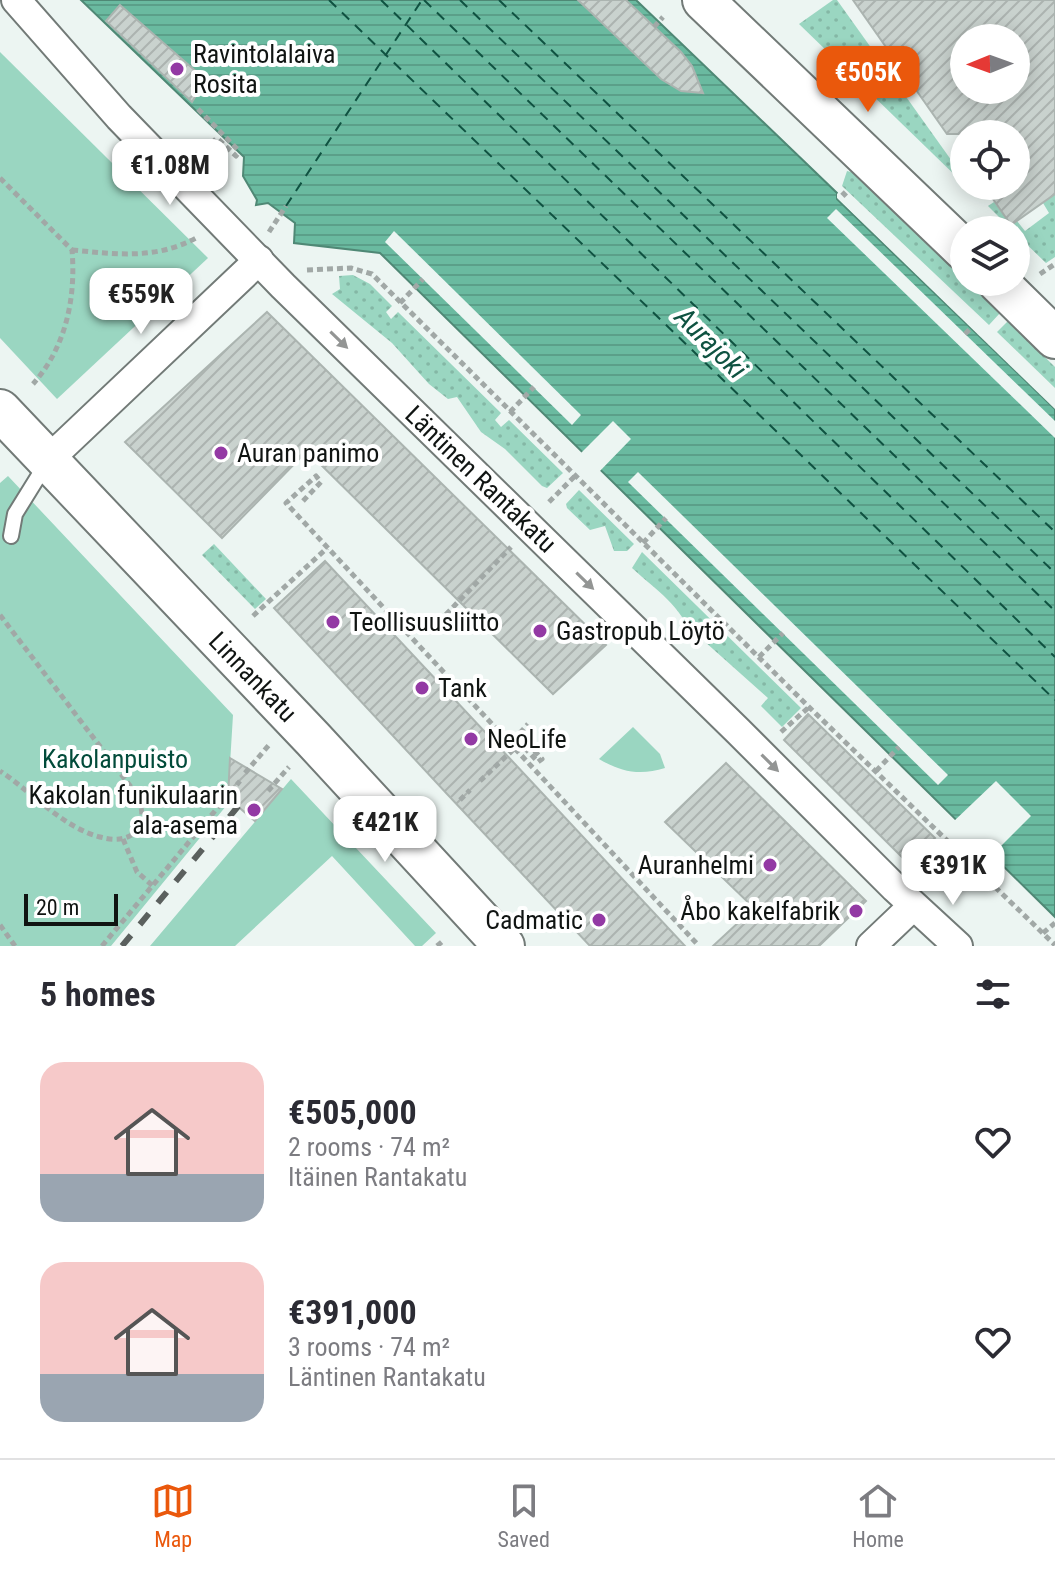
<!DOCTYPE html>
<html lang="en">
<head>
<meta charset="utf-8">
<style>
	body { margin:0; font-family:"Roboto Condensed",sans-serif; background:#f2f2f3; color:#2b2b33; height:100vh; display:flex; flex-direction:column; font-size:30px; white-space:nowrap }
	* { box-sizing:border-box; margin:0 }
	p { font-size:26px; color:#7c7c81 }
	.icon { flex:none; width:44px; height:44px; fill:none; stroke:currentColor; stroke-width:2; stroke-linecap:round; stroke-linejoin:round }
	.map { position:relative; height:946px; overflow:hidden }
	.side { display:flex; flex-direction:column; background:#fff; flex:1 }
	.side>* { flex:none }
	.needle { width:52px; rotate:269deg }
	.fabs { position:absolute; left:950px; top:24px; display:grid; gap:16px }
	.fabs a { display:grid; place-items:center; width:80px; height:80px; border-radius:50%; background:#fff; box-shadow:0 4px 20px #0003; font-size:40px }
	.scale { position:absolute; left:24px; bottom:20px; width:94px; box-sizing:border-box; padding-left:8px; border:4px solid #101412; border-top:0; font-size:22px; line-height:28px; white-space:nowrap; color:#101412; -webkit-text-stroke:6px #fff; paint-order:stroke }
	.price { position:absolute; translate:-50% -68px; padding:0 18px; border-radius:16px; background:#fff; color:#222; font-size:26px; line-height:52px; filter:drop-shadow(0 2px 4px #0008) }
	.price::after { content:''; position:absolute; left:50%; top:48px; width:24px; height:18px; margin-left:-12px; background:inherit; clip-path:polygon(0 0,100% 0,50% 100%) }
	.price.selected { background:#ea580c; color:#fff }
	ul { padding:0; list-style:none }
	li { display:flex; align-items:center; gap:24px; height:200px; padding:0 40px }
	li span { display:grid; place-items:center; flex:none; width:224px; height:160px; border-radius:24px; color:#555 }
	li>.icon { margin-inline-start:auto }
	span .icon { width:96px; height:96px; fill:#fffc; stroke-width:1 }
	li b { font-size:34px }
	h2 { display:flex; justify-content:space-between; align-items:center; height:96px; padding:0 40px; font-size:34px }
	.dock { display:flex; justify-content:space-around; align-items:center; height:112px; border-top:2px solid #e1e1e2; background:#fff; font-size:22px; color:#7c7c81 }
	.dock a { display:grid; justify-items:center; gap:4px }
	.dock .selected { color:#ea580c }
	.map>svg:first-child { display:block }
</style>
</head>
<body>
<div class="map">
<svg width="1055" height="946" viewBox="0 0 1055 946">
	<defs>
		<pattern id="grass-dots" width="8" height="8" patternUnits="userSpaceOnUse" patternTransform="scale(2)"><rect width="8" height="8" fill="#9ad6c1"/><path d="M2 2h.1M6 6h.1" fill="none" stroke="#84b7a5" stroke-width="1.8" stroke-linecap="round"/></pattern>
		<pattern id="water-rules" width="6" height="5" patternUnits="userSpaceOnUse" patternTransform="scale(2)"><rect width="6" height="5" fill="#6abaa0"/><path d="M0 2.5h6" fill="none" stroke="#5b9f89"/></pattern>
		<pattern id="building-hatch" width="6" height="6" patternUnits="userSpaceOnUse" patternTransform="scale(2)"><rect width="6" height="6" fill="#c9d2ce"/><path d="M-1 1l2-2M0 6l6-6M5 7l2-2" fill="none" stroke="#acb3b0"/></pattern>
	</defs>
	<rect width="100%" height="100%" fill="#ecf5f2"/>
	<g fill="url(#grass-dots)">
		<polygon points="833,0 837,0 964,178 964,184 799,24"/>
		<polygon points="847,171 855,173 964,279 964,282 967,282 1000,313 989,325 842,186"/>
		<polygon points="1055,194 1055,257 1046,263 1016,234 1016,230 1012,230 988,206 994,202 1011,225 1017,221 1025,231 1049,213 1043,203"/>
		<polygon points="353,275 370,284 392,306 386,312 391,319 398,312 501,413 495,420 501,427 509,420 563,473 547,488 542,486 505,449 481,432 457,397 448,399 429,384 392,343 332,294 340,289 339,276"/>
		<polygon points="1008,321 1055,367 1055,388 997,332"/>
		<polygon points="579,490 634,544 627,551 614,551 605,526 590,530 567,508 566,504"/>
		<polygon points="214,544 266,599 255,609 202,555"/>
		<path d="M642 552 801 708 782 727 761 706 768 698 704 641 694 640C680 604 658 592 632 568Z"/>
	</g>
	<g fill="#9ad6c1">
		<polygon points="0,52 208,258 57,399 0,338"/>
		<polygon points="8,476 233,715 228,797 231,800 111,946 0,946 0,483"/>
		<path d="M633 727 660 754 665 768C640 776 621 772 599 759Z"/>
		<polygon points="291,779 436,933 422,946 415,946 332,856 235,946 150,946"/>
	</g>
	<polygon fill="url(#water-rules)" stroke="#4f8875" stroke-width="2" points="81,0 636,0 837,193 837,199 1055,409 1055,917 380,253 294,243 295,223 268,203 256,205 257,200 243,176 244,157"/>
	<g fill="#ecf5f2">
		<polygon points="837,193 1055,403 1055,409 837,198"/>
		<polygon points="836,209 1055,421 1055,438 827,218"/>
		<polygon points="394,231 581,415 572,425 385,242"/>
		<polygon points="613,421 631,439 598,473 579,455"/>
		<polygon points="638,472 948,775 938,785 628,482"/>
		<polygon points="996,781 1031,816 989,858 953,822"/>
	</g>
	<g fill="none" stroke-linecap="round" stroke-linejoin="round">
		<g stroke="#0f5241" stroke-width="2" stroke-dasharray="10 8" stroke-linecap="butt">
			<polyline points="329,0 1055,700"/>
			<polyline points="381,0 1055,657"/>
			<polyline points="424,0 1055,611"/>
			<polyline points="460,0 1055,573"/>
			<polyline points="499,0 1055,532"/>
			<polyline points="286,206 422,0"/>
		</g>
	</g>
	<g fill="url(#building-hatch)" stroke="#abb4b0" stroke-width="2" fill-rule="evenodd">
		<polygon points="578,0 626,0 681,52 692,66 703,93 681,91 661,79"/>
		<path d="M853 0H1055V194L1011 225 984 186H1016V134H947ZM964 38H1016V90H964Z"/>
		<polygon points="120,5 198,73 203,84 192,102 106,21"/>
		<polygon points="267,312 606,645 553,694 307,451 222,538 125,442"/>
		<polygon points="325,561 514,763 685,946 590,946 448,795 274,608"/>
		<polygon points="808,714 935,838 908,863 784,740"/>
		<polygon points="230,758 282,789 255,821 228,798"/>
		<polygon points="726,763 866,901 819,946 713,946 754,908 665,822"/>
	</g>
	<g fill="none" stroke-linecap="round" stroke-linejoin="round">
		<defs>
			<polyline id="lane" points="11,536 15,514 46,464"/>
			<g id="street">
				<polyline points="16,0 119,117 283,286 738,731 895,888 958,946"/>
				<polyline points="48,460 259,260"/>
				<polyline points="871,946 913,906"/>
			</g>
			<g id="secondary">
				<polyline points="703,0 964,250"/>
				<polyline points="998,282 1055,338"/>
				<polyline points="0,410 313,739 504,946"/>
			</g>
		</defs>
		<use href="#lane" stroke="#727a77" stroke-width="18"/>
		<use href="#street" stroke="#727a77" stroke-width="32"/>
		<use href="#secondary" stroke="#727a77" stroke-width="44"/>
		<g stroke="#a1a8a6" stroke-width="5" stroke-dasharray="6 4" stroke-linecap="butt">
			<polyline points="654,27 663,17"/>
			<polyline points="198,109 240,152"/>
			<polyline points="197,157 217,138 236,156 239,152"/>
			<path d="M0 178 72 250C76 298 66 347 33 384"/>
			<polyline points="842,192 847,197"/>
			<polyline points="269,232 286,206"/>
			<path d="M72 250C116 254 155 260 196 238"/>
			<polyline points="307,270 351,268 372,274 809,707 1055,945"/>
			<polyline points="1040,274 1055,264"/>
			<polyline points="400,303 423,279"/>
			<polyline points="965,334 971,328"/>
			<polyline points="510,412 534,387"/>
			<polyline points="303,501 321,482 316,476 286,503 699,946"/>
			<polyline points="549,502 575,476"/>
			<polyline points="643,543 666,518"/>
			<path d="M0 615 134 791C153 822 136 847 100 837 62 827 32 792 0 771"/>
			<polyline points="253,616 327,548"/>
			<polyline points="432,629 511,547"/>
			<polyline points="759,657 783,633"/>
			<polyline points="781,732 809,707"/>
			<polyline points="517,751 523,746 538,762 542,759 519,734 528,724"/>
			<polyline points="876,771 899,747"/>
			<polyline points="245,773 269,745"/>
			<polyline points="480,781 515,748"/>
			<polyline points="268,791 289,767"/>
			<polyline points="460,800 470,790"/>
			<polyline points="123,839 137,872 153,886"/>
			<polyline points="927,876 954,849"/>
			<polyline points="0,925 15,946"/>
			<polyline points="1043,933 1055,923"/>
			<polyline points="102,946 240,781"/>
			<polyline points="437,946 443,941"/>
		</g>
		<use href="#lane" stroke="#fff" stroke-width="14"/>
		<use href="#street" stroke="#fff" stroke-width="28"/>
		<use href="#secondary" stroke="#fff" stroke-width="40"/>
		<polyline stroke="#5b605e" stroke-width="6" stroke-dasharray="14 14" stroke-linecap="butt" points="122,946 245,798"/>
	</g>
	<defs><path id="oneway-solid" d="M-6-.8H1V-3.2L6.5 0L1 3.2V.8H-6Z" transform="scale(2)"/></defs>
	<g fill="#939594">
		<use href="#oneway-solid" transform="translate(339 340) rotate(44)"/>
		<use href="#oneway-solid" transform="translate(585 581) rotate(44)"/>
		<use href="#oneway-solid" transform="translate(770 763) rotate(45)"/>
	</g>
	<g fill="#9339a4" stroke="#fff" stroke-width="3">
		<circle cx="177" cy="69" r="8"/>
		<circle cx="221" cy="453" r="8"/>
		<circle cx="333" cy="622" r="8"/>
		<circle cx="540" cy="631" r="8"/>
		<circle cx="422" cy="688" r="8"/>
		<circle cx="471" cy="739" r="8"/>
		<circle cx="254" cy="810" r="8"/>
		<circle cx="770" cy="865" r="8"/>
		<circle cx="856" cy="911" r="8"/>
		<circle cx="599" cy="920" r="8"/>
	</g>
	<g text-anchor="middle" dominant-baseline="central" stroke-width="8" stroke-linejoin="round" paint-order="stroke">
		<g font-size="26" fill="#101412" stroke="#fff" text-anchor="start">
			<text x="193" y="54">Ravintolalaiva<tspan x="193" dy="30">Rosita</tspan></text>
			<text x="237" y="453">Auran panimo</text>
			<text x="349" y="622">Teollisuusliitto</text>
			<text x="556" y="631">Gastropub Löytö</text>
			<text x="438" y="688">Tank</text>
			<text x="487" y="739">NeoLife</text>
			<text x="238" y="795" text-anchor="end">Kakolan funikulaarin<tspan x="238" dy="30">ala-asema</tspan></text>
			<text x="754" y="865" text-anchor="end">Auranhelmi</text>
			<text x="840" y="911" text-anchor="end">Åbo kakelfabrik</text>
			<text x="583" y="920" text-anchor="end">Cadmatic</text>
		</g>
		<g font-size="26" fill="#101412" stroke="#fff">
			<text transform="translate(481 479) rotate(44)">Läntinen Rantakatu</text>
			<text transform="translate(253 677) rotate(46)">Linnankatu</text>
		</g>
		<g font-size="26" fill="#024b3a" stroke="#fff">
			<text x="115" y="759">Kakolanpuisto</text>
		</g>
		<g font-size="28" font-style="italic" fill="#0f5241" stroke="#fff">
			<text transform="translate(711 343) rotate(45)">Aurajoki</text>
		</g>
	</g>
</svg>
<div class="fabs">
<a><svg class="needle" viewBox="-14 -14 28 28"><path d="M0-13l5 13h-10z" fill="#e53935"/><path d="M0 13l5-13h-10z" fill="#7c7c81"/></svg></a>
<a><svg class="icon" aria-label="locate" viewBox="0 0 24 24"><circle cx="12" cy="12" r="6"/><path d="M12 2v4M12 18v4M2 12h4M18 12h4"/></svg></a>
<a><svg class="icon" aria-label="layers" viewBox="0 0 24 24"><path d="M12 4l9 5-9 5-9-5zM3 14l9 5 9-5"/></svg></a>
</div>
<div class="scale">20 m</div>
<b class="price selected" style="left:868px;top:114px">€505K</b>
<b class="price" style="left:170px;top:207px">€1.08M</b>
<b class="price" style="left:141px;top:336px">€559K</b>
<b class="price" style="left:385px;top:864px">€421K</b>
<b class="price" style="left:953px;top:907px">€391K</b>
</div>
<section class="side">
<h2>5 homes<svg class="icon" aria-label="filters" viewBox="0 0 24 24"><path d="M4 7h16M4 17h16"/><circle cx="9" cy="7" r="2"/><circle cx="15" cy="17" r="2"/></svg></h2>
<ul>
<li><span style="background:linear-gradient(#f6c9c9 70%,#9aa5b1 0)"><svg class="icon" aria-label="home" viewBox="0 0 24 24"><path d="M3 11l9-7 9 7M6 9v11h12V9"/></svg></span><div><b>€505,000</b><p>2 rooms · 74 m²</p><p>Itäinen Rantakatu</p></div><svg class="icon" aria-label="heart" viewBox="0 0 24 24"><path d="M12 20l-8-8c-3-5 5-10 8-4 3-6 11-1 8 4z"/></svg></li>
<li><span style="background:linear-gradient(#f6c9c9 70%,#9aa5b1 0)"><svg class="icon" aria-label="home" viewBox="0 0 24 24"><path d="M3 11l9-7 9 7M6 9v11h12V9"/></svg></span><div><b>€391,000</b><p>3 rooms · 74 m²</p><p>Läntinen Rantakatu</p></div><svg class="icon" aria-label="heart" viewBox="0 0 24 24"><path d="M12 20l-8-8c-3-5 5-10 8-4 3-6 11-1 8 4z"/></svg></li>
</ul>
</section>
<nav class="dock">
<a class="selected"><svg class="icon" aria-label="map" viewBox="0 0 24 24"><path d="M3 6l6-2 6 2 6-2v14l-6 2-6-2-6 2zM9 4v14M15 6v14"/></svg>Map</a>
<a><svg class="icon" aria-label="saved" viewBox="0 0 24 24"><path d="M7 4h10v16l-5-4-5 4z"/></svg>Saved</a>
<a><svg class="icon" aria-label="home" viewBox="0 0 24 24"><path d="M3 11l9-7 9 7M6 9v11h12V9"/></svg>Home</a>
</nav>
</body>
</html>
